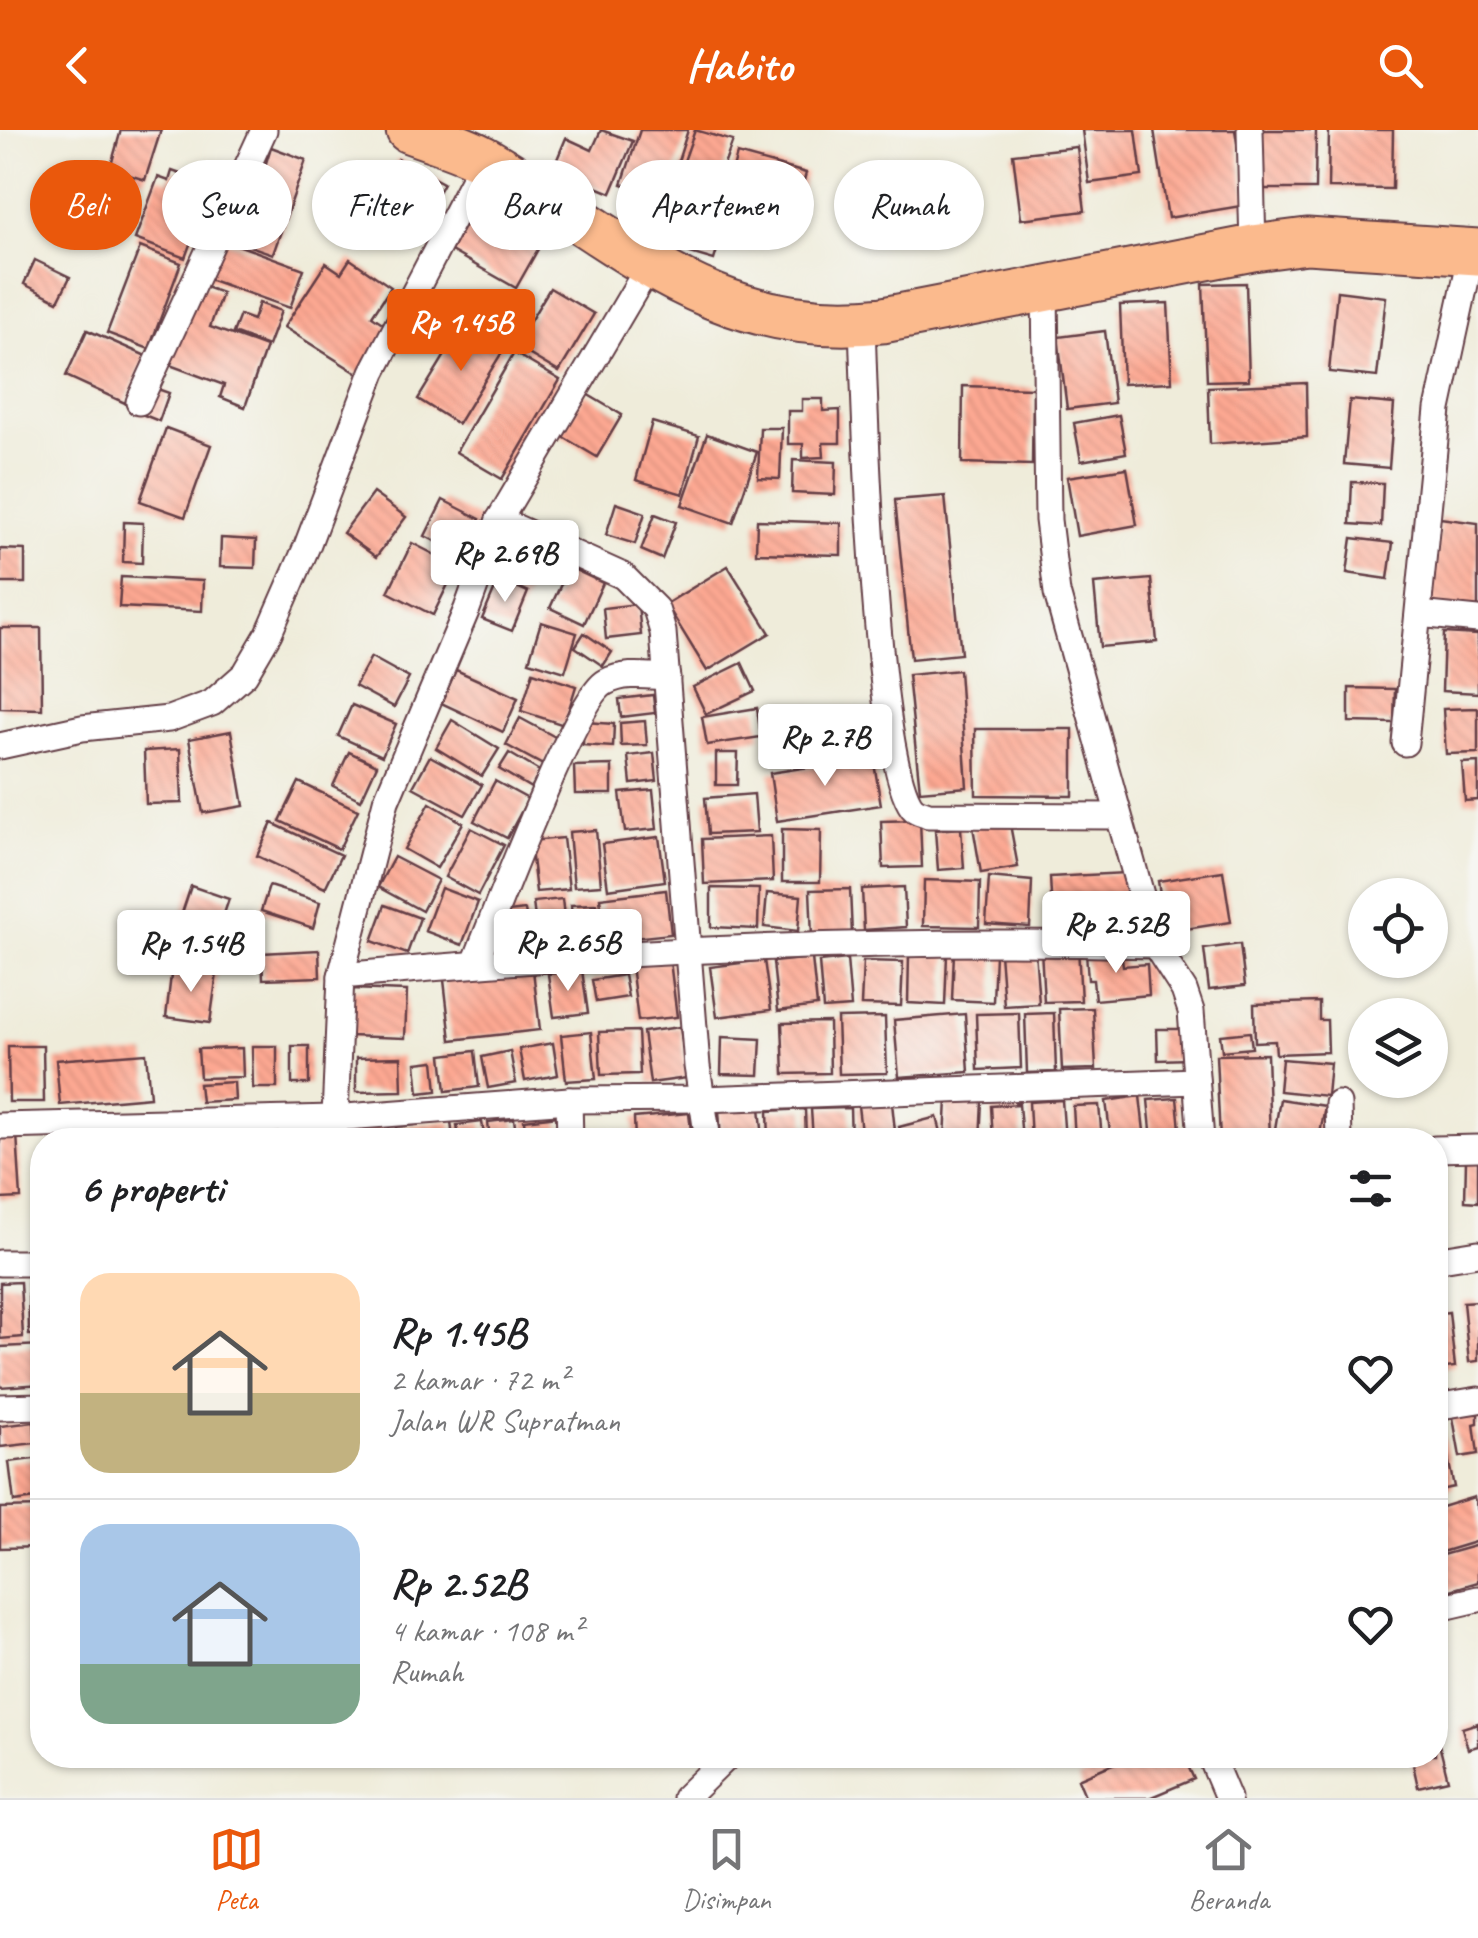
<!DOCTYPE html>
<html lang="id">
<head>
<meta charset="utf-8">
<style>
	body { margin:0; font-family:Caveat,sans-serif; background:#f6f6f6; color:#202124; height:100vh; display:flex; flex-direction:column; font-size:38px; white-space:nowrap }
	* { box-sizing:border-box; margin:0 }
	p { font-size:32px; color:#757577 }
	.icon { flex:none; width:55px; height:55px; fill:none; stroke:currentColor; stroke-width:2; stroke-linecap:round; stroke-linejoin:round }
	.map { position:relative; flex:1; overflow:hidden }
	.details { position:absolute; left:30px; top:998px; width:1418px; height:640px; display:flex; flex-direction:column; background:#fff; border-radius:40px; box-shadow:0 2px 8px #0004 }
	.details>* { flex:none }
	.top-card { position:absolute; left:30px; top:30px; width:1420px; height:90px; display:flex; gap:20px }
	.fabs { position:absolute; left:1348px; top:748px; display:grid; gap:20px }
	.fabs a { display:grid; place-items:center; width:100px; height:100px; border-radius:50%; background:#fff; box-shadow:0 2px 8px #0004; font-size:50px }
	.price { position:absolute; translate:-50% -85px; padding:0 22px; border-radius:10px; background:#fff; color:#222; font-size:32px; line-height:65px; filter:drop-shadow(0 2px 5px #0008) }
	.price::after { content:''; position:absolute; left:50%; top:60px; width:30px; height:22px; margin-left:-15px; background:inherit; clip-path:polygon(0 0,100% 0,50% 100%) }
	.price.on { background:#ea580c; color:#fff }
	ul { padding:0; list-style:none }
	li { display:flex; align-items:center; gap:30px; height:250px; padding:0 50px }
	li+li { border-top:2px solid #e0e0e0 }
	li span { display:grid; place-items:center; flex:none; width:280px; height:200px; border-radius:30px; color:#555 }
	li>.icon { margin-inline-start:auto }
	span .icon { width:120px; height:120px; fill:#fffc; stroke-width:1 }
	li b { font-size:42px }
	h2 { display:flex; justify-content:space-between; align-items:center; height:120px; padding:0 50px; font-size:42px }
	.chip { padding:0 35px; border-radius:45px; background:#fff; box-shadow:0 2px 8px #0004; font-size:35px; line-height:90px }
	.chip.on { background:#ea580c; color:#fff }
	header { display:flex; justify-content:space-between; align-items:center; height:130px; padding:0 50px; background:#ea580c; color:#fff; font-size:45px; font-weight:800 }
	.tab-bar { display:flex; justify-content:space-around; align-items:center; height:140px; border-top:2px solid #e0e0e0; background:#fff; font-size:28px; color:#757577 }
	.tab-bar a { display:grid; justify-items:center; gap:5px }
	.tab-bar .on { color:#ea580c }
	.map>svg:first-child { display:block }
</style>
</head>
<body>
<header><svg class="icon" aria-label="back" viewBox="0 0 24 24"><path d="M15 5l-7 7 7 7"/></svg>Habito<svg class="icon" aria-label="search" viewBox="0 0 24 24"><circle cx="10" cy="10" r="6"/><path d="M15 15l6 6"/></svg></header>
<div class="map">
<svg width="1478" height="1668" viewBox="0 0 1478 1668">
	<defs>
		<pattern id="building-back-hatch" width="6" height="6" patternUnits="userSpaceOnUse" patternTransform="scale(2.5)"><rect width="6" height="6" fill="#fda892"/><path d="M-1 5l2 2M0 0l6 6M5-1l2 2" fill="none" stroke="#da907e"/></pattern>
	</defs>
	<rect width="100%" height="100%" fill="#f6f6f2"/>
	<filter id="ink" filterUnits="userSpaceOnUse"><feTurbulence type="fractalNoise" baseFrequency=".01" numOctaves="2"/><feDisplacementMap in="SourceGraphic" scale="20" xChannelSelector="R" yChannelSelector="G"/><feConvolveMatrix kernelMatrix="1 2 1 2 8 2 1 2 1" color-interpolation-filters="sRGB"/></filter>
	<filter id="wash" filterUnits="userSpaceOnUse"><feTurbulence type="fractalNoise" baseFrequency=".0048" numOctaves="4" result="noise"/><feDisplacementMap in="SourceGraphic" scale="40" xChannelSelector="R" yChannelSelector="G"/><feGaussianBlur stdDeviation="2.25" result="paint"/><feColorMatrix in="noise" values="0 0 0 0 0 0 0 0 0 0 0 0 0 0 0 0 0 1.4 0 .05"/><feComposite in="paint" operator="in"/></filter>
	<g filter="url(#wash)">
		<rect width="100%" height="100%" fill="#efecda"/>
		<g id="blocks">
			<g fill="url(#building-back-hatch)">
				<polygon points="121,0 161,0 145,50 110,39"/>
				<polygon points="601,0 633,11 611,63 553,39 566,8 592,20"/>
				<polygon points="640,0 688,0 666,69 622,54"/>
				<polygon points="695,0 733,11 713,65 677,51"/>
				<polygon points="1082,0 1136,0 1142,46 1089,53"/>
				<polygon points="1154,0 1235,0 1247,75 1168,88"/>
				<polygon points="1262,0 1316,0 1315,59 1261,59"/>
				<polygon points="1329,0 1393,0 1392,59 1328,58"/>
				<polygon points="271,17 306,30 273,124 235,111 258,44 262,46"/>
				<polygon points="1077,17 1085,81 1021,89 1013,24"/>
				<polygon points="737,24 806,43 792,96 723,76"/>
				<polygon points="398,29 443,53 408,117 364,92"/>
				<polygon points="172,41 212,55 185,128 135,109 158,47 169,51"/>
				<polygon points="470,86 492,98 498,87 511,95 516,88 546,105 516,158 451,121"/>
				<polygon points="696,103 720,110 714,130 690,123"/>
				<polygon points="221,109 304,139 290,178 208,149"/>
				<polygon points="140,117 181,133 149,219 107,203"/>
				<polygon points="350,129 391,157 372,186 390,198 360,245 284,197 326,133 341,143"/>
				<polygon points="35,130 70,147 58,171 24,154"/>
				<polygon points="1246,153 1249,250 1207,251 1203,154"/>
				<polygon points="197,154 222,163 210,197 266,217 245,277 220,267 224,255 167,234"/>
				<polygon points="550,158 594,184 559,242 515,216"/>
				<polygon points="1337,161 1386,167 1377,247 1329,242"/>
				<polygon points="259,173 281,181 268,216 233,203 240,185 253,190"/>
				<polygon points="1168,173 1172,252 1123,254 1120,175"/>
				<polygon points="464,194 504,219 458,294 418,269"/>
				<polygon points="87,200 146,226 125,273 66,246"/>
				<polygon points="1105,201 1114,273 1067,279 1058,207"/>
				<polygon points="514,223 560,250 502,349 456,322"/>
				<polygon points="1306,253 1307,307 1210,314 1208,257"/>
				<polygon points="149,256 169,263 159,291 139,283"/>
				<polygon points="963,256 1033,258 1032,335 962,333"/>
				<polygon points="585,263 622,285 597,327 560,305"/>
				<polygon points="802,269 823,269 823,281 840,280 840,313 823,313 824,327 803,328 803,314 788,314 788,281 802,281"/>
				<polygon points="1350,270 1394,274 1389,338 1344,334"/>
				<polygon points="1119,285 1126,323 1081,331 1074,293"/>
				<polygon points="652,292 699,306 683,364 636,350"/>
				<polygon points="166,298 211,315 185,387 140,371"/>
				<polygon points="760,298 782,298 780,349 758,348"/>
				<polygon points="707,304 757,322 733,393 682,375"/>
				<polygon points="793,330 836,332 835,365 792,363"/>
				<polygon points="1127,338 1137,395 1077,406 1067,347"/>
				<polygon points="1352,352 1383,353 1381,396 1350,394"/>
				<polygon points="373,363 406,387 376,427 343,403"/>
				<polygon points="945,366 961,524 911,529 895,370"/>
				<polygon points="443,370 480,389 463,425 425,406"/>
				<polygon points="616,373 645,383 635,414 606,405"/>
				<polygon points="655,384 676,392 662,429 641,420"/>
				<polygon points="1440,388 1478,393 1478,481 1431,476"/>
				<polygon points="757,390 841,393 841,425 756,423"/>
				<polygon points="124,392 143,393 142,433 123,432"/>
				<polygon points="221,408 256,410 255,438 220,437"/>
				<polygon points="1352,408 1393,413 1388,449 1347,443"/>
				<polygon points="514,412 541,424 527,455 500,444"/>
				<polygon points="412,413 457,436 433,485 388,462"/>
				<polygon points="0,419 25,420 25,453 0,453"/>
				<polygon points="728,436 770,503 707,541 666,474"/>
				<polygon points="569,437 603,453 584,494 550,478"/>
				<polygon points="121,447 203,451 202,481 119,477"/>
				<polygon points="499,449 528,462 512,501 482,489"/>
				<polygon points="1151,449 1157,512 1100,517 1094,454"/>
				<polygon points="638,474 641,505 606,509 603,478"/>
				<polygon points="541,492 577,503 565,542 529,531"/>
				<polygon points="0,498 41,498 42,579 0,578"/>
				<polygon points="584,503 612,522 603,536 575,517"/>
				<polygon points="1444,503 1478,505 1478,563 1442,561"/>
				<polygon points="371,527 409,548 394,577 355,556"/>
				<polygon points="742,533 755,561 706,584 693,557"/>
				<polygon points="456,540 518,568 503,602 441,573"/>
				<polygon points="959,540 967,657 920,661 908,545"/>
				<polygon points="533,542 576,556 564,595 521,581"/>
				<polygon points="1349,558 1395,559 1394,593 1349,592"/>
				<polygon points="653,565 655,583 621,587 619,569"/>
				<polygon points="352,575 396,594 382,626 338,606"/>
				<polygon points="757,578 761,607 707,615 702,587"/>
				<polygon points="1478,578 1478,623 1446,624 1443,579"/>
				<polygon points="520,588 557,608 543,635 506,615"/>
				<polygon points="452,590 499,619 482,646 436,618"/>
				<polygon points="645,591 647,615 621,616 620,593"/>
				<polygon points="584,592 614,594 613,617 583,615"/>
				<polygon points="975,599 1073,599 1073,666 976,665"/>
				<polygon points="231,601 244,676 203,683 189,609"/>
				<polygon points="180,619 182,673 146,674 144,621"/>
				<polygon points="349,622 377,635 361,670 333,656"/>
				<polygon points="509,623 541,642 531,658 499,639"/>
				<polygon points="654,623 657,651 631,654 628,626"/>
				<polygon points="716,623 738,623 737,655 716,655"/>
				<polygon points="430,626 482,655 465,685 413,657"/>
				<polygon points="873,627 881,675 777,691 770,643"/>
				<polygon points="1478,632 1478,670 1465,671 1462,633"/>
				<polygon points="612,635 612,664 575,664 574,636"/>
				<polygon points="495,651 528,669 507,708 474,691"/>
				<polygon points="299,652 358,680 339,719 280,691"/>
				<polygon points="653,660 657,699 625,702 620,663"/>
				<polygon points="754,664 757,702 708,704 705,668"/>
				<polygon points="430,673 463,693 437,738 404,719"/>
				<polygon points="1009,689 1018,737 981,743 973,697"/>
				<polygon points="920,690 922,737 883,738 881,691"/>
				<polygon points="272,693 341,725 325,758 257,726"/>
				<polygon points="471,698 504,715 478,765 445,747"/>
				<polygon points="961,698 964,738 938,740 935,700"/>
				<polygon points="782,699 821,700 820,752 782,752"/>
				<polygon points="596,700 601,755 574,757 569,702"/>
				<polygon points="771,706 773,751 704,754 702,709"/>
				<polygon points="659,707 665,751 608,759 602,714"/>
				<polygon points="563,708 569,759 536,762 530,711"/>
				<polygon points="394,727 438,750 422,781 378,757"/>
				<polygon points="1223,741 1231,792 1166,802 1158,751"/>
				<polygon points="1125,743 1129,798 1053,802 1050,747"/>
				<polygon points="989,747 1032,751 1030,797 986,794"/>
				<polygon points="924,750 980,752 979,797 923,796"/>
				<polygon points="191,756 229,769 218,802 180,789"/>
				<polygon points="269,756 320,772 313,798 261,781"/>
				<polygon points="904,757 906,797 864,800 862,759"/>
				<polygon points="441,758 478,772 462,815 425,801"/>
				<polygon points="711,758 759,759 758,799 711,797"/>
				<polygon points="850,759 852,805 812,807 810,760"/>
				<polygon points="666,760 671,804 605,811 600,768"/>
				<polygon points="767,763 801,766 798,801 764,797"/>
				<polygon points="562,769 567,811 538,814 533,772"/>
				<polygon points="596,774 599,813 574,815 571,775"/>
				<polygon points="385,775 420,788 407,824 372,811"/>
				<polygon points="525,780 530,812 505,816 500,783"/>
				<polygon points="181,801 226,812 220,837 175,827"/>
				<polygon points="1240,814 1245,856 1209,860 1204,819"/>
				<polygon points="1078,817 1081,871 1044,872 1041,819"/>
				<polygon points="319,820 320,847 263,849 262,823"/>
				<polygon points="1035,820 1039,874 1004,876 1000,823"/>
				<polygon points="1121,820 1123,836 1147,834 1149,865 1095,870 1093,850 1088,850 1086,823"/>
				<polygon points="954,822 995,824 993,872 952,870"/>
				<polygon points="909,824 947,825 945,875 908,873"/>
				<polygon points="812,828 817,876 778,881 773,832"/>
				<polygon points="847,829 851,877 823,879 819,832"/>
				<polygon points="764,830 771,880 717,887 710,837"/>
				<polygon points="670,831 677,887 638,891 631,835"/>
				<polygon points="863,831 903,832 901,876 861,875"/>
				<polygon points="172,837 217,843 210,893 166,887"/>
				<polygon points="533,840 540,900 451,910 444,850"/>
				<polygon points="582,840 588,883 554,887 548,844"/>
				<polygon points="624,845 628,867 596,872 592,850"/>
				<polygon points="350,859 407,861 405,908 349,906"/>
				<polygon points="1319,872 1319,890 1327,890 1328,922 1276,924 1275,911 1255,912 1254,874"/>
				<polygon points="1093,878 1096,939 1062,940 1059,879"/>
				<polygon points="1019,883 1021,938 978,940 976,884"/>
				<polygon points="1054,883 1056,942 1027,943 1025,884"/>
				<polygon points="965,884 969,942 899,947 894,890"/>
				<polygon points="885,887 887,943 839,944 837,888"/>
				<polygon points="829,892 830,943 784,944 782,893"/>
				<polygon points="680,897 687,948 650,953 643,902"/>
				<polygon points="1157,899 1189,899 1189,929 1158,930"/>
				<polygon points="638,901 640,944 601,945 599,902"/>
				<polygon points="591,902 596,949 566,951 561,905"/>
				<polygon points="1250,902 1252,918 1222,921 1220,905"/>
				<polygon points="722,907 761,909 759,945 721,944"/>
				<polygon points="553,913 558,945 525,951 519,919"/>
				<polygon points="8,916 43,916 44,972 9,972"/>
				<polygon points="252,916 277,916 277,958 253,958"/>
				<rect x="292" y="916" width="17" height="38"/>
				<polygon points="242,918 243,947 200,948 198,919"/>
				<polygon points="475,921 479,957 446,961 442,925"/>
				<polygon points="510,921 516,953 488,958 482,927"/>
				<polygon points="146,923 150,967 60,975 56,930"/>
				<polygon points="1267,924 1270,1010 1220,1010 1216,925"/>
				<polygon points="401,927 402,961 356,962 356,928"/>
				<polygon points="1282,929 1330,933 1327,966 1279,961"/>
				<polygon points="434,931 437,961 419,963 416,933"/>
				<polygon points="234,952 235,970 201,972 199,954"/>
				<polygon points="1140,966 1145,1010 1111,1010 1106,971"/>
				<polygon points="1177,968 1181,1010 1152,1010 1148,970"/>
				<polygon points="947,969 982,971 980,1010 945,1010"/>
				<polygon points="1280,969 1325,976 1319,1010 1274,1005"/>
				<polygon points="1062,970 1065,1010 1031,1010 1029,972"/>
				<polygon points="892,973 896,1010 862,1010 858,976"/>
				<polygon points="1019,974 1022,1010 993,1010 991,976"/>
				<polygon points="1099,975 1102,1010 1075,1010 1073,976"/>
				<polygon points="760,977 763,1010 721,1010 719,980"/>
				<polygon points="850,978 851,1010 813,1010 811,979"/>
				<polygon points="805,979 806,1010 769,1010 768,981"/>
				<polygon points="689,983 692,1010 635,1010 634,988"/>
				<polygon points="558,986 561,1010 526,1010 524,990"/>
				<polygon points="937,987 943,1010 902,1010 899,997"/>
				<polygon points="514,989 517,1010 490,1010 488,992"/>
				<polygon points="451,991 453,1010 397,1010 396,997"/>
				<polygon points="482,992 485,1010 459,1010 457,995"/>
				<polygon points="389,996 390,1010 343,1010 342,999"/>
				<rect x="239" y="998" width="41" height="12"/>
				<polygon points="17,1004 21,1068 0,1069 0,1005"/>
				<polygon points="1466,1030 1478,1030 1478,1072 1465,1071"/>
				<polygon points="20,1152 23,1207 0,1209 0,1153"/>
				<polygon points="42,1152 42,1205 29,1205 28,1153"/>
				<polygon points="1478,1171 1478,1231 1469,1232 1463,1172"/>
				<polygon points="1449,1182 1455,1237 1435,1239 1435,1184"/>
				<polygon points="42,1215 42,1254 0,1257 0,1217"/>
				<polygon points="1478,1277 1478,1293 1474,1294 1478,1324 1460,1327 1452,1282"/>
				<polygon points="34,1292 36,1313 0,1317 0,1296"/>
				<polygon points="1442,1299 1454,1357 1435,1361 1435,1301"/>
				<polygon points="42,1328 42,1368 14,1372 9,1332"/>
				<polygon points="1474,1367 1478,1381 1478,1411 1435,1424 1435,1379"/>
				<polygon points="41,1377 42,1417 0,1418 0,1378"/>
				<polygon points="1478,1415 1478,1452 1444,1462 1435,1427"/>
				<polygon points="1478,1593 1478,1616 1468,1619 1462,1598"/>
				<polygon points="1435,1598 1448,1650 1418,1657 1411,1625 1435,1625"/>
				<polygon points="1133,1625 1183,1625 1194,1649 1149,1668 1086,1668 1078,1649"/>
			</g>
		</g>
	</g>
	<g filter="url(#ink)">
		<use href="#blocks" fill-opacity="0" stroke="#633e45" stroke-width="2.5"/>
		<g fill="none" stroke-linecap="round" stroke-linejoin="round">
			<defs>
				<g id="street">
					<polyline points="1250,0 1253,118"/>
					<polyline points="1045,159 1048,390 1057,463 1155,815 1184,860 1191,881 1201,1010"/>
					<path d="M862 192C864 260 875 646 914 679 918 682 924 683 928 685L1117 686"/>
					<polyline points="139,272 264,0"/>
					<polyline points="499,390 623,446 656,479 663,502 697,936 708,1010"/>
					<polyline points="1419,484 1478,490"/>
					<polyline points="1405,613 1438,279 1472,122"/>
					<polyline points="0,616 82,598 169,589 212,573 245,544 269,503 307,416 373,242 484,29"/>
					<path d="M475 833C493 789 576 567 606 552 625 542 646 546 667 547"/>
					<path d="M341 846C612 820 883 808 1155 815"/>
					<polyline points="569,970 570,1010"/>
					<polyline points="1338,974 1339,1010"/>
					<polyline points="0,996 333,988 569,970 703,969 1196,951"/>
					<polyline points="334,1010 341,846 386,671 467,479 499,390 649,136"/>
					<polyline points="1435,1019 1478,1018"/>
					<polyline points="1435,1130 1478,1123"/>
					<polyline points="0,1133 42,1133"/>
					<polyline points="0,1277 42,1276"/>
					<polyline points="1435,1277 1478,1270"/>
					<polyline points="1435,1479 1478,1469"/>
					<polyline points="1210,1625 1228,1668"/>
					<polyline points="685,1668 729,1625"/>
				</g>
				<path id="highway" d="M409 0C435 10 463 17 487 31 620 109 715 209 883 190L1253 118 1307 111 1478 122"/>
			</defs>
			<use href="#street" stroke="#633e45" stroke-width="29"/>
			<use href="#highway" stroke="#633e45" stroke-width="49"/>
			<use href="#street" stroke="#fff" stroke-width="25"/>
			<use href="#highway" stroke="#fbba8d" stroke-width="45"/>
		</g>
	</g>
</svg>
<div class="fabs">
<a><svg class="icon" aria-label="locate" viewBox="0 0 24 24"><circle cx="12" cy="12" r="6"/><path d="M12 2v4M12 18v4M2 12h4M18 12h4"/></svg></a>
<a><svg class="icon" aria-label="layers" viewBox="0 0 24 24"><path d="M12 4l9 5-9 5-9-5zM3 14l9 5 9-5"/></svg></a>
</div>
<b class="price on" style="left:461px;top:244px">Rp 1.45B</b>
<b class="price" style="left:505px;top:475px">Rp 2.69B</b>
<b class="price" style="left:825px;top:659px">Rp 2.7B</b>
<b class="price" style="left:1116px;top:846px">Rp 2.52B</b>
<b class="price" style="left:568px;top:864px">Rp 2.65B</b>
<b class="price" style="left:191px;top:865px">Rp 1.54B</b>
<div class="top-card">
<a class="chip on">Beli</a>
<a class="chip">Sewa</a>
<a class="chip">Filter</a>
<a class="chip">Baru</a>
<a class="chip">Apartemen</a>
<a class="chip">Rumah</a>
</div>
<section class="details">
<h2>6 properti<svg class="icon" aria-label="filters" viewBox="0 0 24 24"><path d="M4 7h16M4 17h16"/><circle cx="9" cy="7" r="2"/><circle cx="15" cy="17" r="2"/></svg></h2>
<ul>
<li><span style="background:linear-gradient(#ffd9b3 60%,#c2b280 0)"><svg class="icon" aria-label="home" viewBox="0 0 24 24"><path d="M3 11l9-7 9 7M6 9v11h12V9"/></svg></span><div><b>Rp 1.45B</b><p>2 kamar · 72 m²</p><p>Jalan WR Supratman</p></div><svg class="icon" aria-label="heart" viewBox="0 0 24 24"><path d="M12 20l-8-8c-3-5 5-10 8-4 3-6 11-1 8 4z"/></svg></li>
<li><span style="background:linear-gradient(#a9c7e8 70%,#7fa58c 0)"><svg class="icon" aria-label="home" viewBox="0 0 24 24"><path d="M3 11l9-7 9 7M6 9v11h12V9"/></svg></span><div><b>Rp 2.52B</b><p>4 kamar · 108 m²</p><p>Rumah</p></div><svg class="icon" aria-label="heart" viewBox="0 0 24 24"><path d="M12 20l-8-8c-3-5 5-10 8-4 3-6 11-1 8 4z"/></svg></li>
</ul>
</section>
</div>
<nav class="tab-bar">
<a class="on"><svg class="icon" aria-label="map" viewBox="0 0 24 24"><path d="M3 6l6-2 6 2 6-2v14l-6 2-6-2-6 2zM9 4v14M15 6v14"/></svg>Peta</a>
<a><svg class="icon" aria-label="saved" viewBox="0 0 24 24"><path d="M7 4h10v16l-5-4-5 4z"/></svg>Disimpan</a>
<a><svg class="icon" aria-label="home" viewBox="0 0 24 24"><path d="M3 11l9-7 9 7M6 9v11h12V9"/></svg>Beranda</a>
</nav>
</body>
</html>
